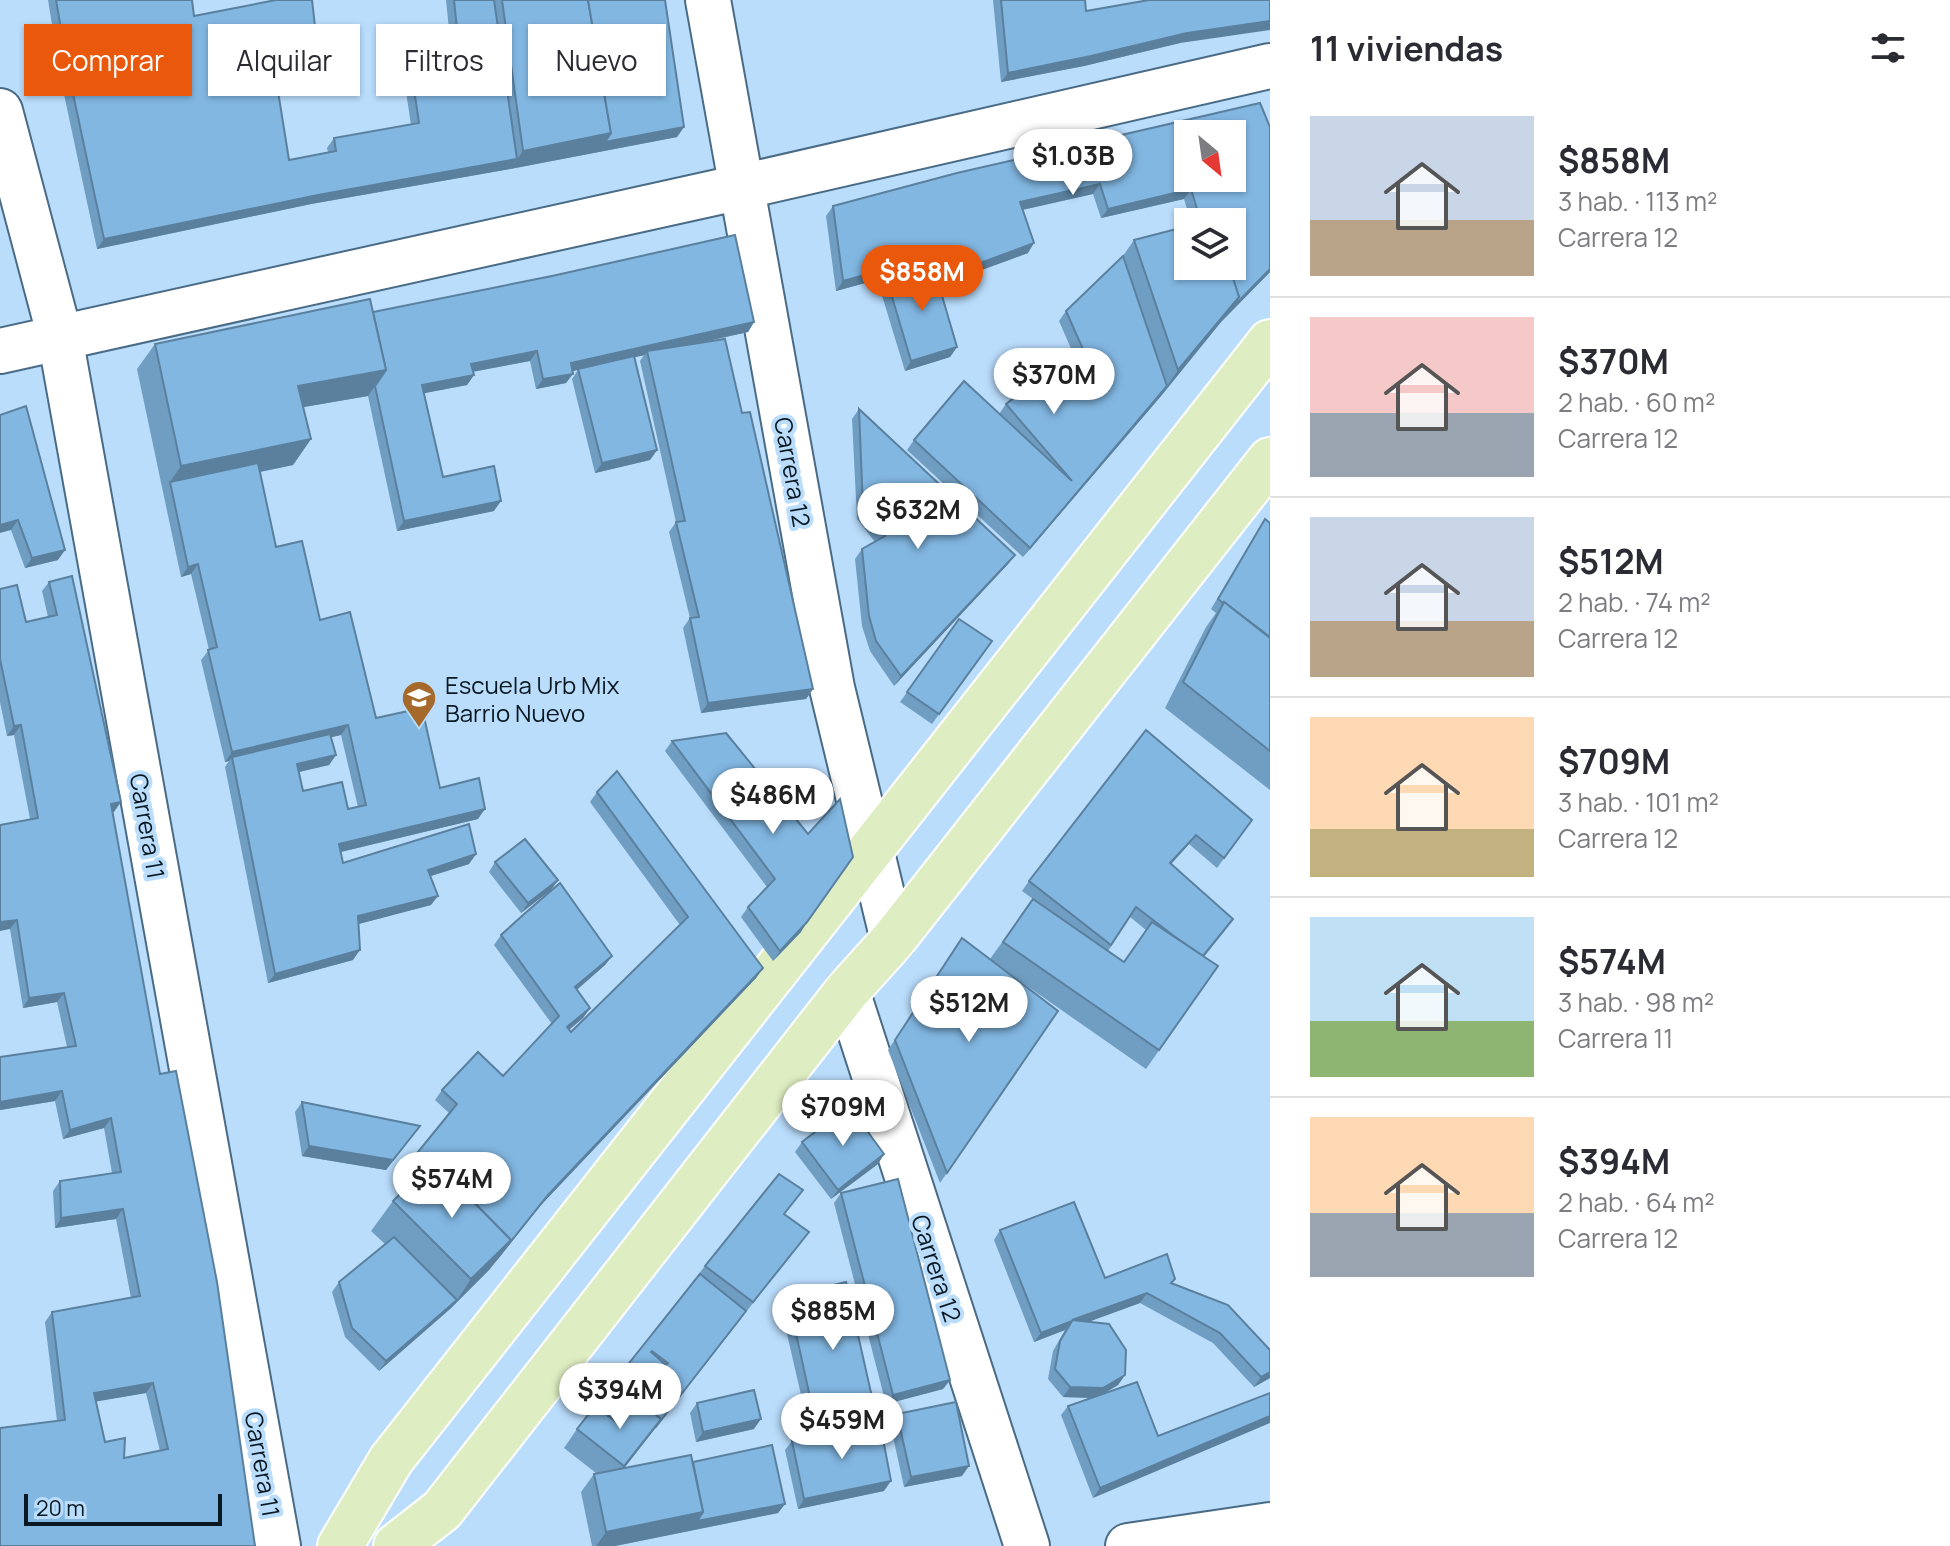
<!DOCTYPE html>
<html lang="es">
<head>
<meta charset="utf-8">
<style>
	body { margin:0; font-family:Manrope,sans-serif; background:#f7f7f7; color:#2b2b33; height:100vh; display:flex; flex-direction:column; font-size:30px; white-space:nowrap }
	* { box-sizing:border-box; margin:0 }
	p { font-size:26px; color:#7c7c81 }
	.icon { flex:none; width:44px; height:44px; fill:none; stroke:currentColor; stroke-width:2; stroke-linecap:round; stroke-linejoin:round }
	.map { position:relative; flex:1; overflow:hidden }
	.panel { display:flex; flex-direction:column; background:#fff; width:680px }
	.panel>* { flex:none }
	.hud { position:absolute; left:24px; top:24px; width:760px; height:72px; display:flex; gap:16px }
	.needle { width:52px; rotate:151deg }
	.tools { position:absolute; left:1174px; top:120px; display:grid; gap:16px }
	.tools a { display:grid; place-items:center; width:72px; height:72px; border-radius:0px; background:#fff; box-shadow:0 2px 6px #0004; font-size:40px }
	.scale { position:absolute; left:24px; bottom:20px; width:198px; box-sizing:border-box; padding-left:8px; border:4px solid #0a1822; border-top:0; font-size:22px; line-height:28px; white-space:nowrap; color:#0a1822; -webkit-text-stroke:6px #baddfc; paint-order:stroke }
	.price { position:absolute; translate:-50% -68px; padding:0 18px; border-radius:28px; background:#fff; color:#222; font-size:26px; line-height:52px; filter:drop-shadow(0 2px 4px #0008) }
	.price::after { content:''; position:absolute; left:50%; top:48px; width:24px; height:18px; margin-left:-12px; background:inherit; clip-path:polygon(0 0,100% 0,50% 100%) }
	.price.selected { background:#ea580c; color:#fff }
	ul { padding:0; list-style:none }
	li { display:flex; align-items:center; gap:24px; height:200px; padding:0 40px }
	li+li { border-top:2px solid #e1e1e2 }
	li span { display:grid; place-items:center; flex:none; width:224px; height:160px; border-radius:0px; color:#555 }
	li>.icon { margin-inline-start:auto }
	span .icon { width:96px; height:96px; fill:#fffc; stroke-width:1 }
	li b { font-size:34px }
	h2 { display:flex; justify-content:space-between; align-items:center; height:96px; padding:0 40px; font-size:34px }
	.pill { padding:0 28px; border-radius:0px; background:#fff; box-shadow:0 2px 6px #0004; font-size:28px; line-height:72px }
	.pill.selected { background:#ea580c; color:#fff }
	main { display:flex; flex:1; min-height:0 }
	.map>svg:first-child { display:block }
</style>
</head>
<body>
<main>
<div class="map">
<svg width="1270" height="1546" viewBox="0 0 1270 1546">
	<rect width="100%" height="100%" fill="#baddfc"/>
	<g fill="none" stroke-linecap="round" stroke-linejoin="round">
		<defs>
			<g id="minor">
				<polyline points="708,0 832,688 893,940"/>
				<polyline points="0,111 60,337 278,1546"/>
				<polyline points="0,351 741,187 1270,66"/>
				<polyline points="847,991 1027,1546"/>
				<polyline points="1128,1546 1270,1525"/>
			</g>
			<g id="major">
				<polyline points="340,1546 391,1460 1270,342"/>
				<polyline points="396,1546 442,1510 847,991 893,940 1270,460"/>
			</g>
		</defs>
		<use href="#minor" stroke="#4a6b85" stroke-width="48"/>
		<use href="#major" stroke="#fff" stroke-width="48"/>
		<use href="#minor" stroke="#fff" stroke-width="44"/>
		<use href="#major" stroke="#dfeec2" stroke-width="44"/>
	</g>
	<g fill="#709dc2" fill-rule="evenodd">
		<polygon points="48,0 192,0 194,16 315,26 308,35 270,43 289,160 328,152 327,148 334,138 411,125 401,58 408,48 450,39 446,0 665,0 684,127 677,137 510,169 311,204 97,249 62,85"/>
		<polygon points="993,0 1085,0 1086,11 1180,43 1084,66 1001,82"/>
		<polygon points="1260,103 1270,272 1221,322 1161,396 1023,557 907,450 914,440 999,414 1006,404 1071,392 1085,381 1059,321 1066,311 1123,256 1134,240 1232,222 1191,222 1184,199 1101,218 1093,194 1022,210 1028,253 939,285 957,347 950,357 905,371 880,289 887,280 928,267 927,266 836,291 826,216 833,206"/>
		<path d="M373 312 754 322 748 332 690 345 742 413 813 689 806 699 701 713 683 628 690 618 669 532 676 522 640 361 644 355 634 357 657 450 650 460 595 473 572 379 578 370 573 371 566 383 536 389 530 361 473 372 474 375 467 385 424 393 443 477 494 511 397 531 368 396 303 407 311 439 293 465 260 472 276 547 320 620 376 718 440 788 478 819 341 852 343 863 476 854 469 864 431 876V905L358 924 353 960 268 983 225 767 229 761 225 762 201 660 209 650 191 574 181 577 137 369 155 344ZM341 735 358 807 348 809 303 791 299 772 329 765 336 755 331 737Z"/>
		<polygon points="859,409 1015,555 1008,564 894,686 870,651 862,626 855,559 862,549 875,542 857,519 852,419"/>
		<polygon points="0,415 58,560 25,568 11,530"/>
		<polygon points="1265,519 1270,523 1270,790 1165,708 1206,627 1216,613 1211,609"/>
		<path d="M49 582 114 812H112L160 1074 255 1546 57 1421 45 1322 52 1312 131 1298 116 1219 55 1228 53 1191 60 1181 112 1173 104 1128 63 1139 55 1101 0 1110V1057L67 1047 57 1002 23 1008 10 929 30 819 14 735 7 736 0 702V589L26 622 48 617 42 591ZM146 1393 160 1451 124 1458 105 1442 96 1401Z"/>
		<polygon points="959,619 992,641 932,724 900,702"/>
		<polygon points="726,733 801,932 773,961 741,917 748,907 767,887 665,751 672,741"/>
		<polygon points="597,792 763,968 756,978 541,1205 489,1270 450,1309 379,1371 345,1337 332,1292 339,1282 385,1244 371,1231 393,1201 407,1187 398,1178 449,1113 435,1100 442,1090 503,1076 552,1024 494,945 501,935 612,956 605,965 577,990 590,1008 583,1018 569,1030 571,1032 680,925 590,802"/>
		<path d="M1252 820 1217 868 1189 844 1171 864 1226 929 1204 957 1218 966 1146 1069 1004 970 1058 1011 940 1183 888 1050 962 938 990 959 1033 899 1022 891 1029 881ZM1130 917 1146 930 1124 962 1108 951Z"/>
		<polygon points="495,862 558,880 551,890 521,913 489,872"/>
		<polygon points="302,1102 420,1126 386,1170 302,1156 295,1112"/>
		<polygon points="802,1142 884,1154 878,1164 831,1199 795,1152"/>
		<polygon points="841,1193 950,1380 943,1389 886,1404 834,1203"/>
		<polygon points="785,1215 802,1242 746,1312 624,1468 693,1462 785,1504 778,1513 615,1546 592,1546 581,1492 594,1474 596,1473 564,1448 577,1429 705,1266"/>
		<polygon points="1000,1230 1105,1278 1172,1283 1270,1378 1254,1387 1213,1343 1140,1303 1088,1322 1125,1375 1118,1385 1105,1393 1158,1436 1093,1498 1061,1415 1068,1406 1090,1398 1063,1397 1048,1379 1053,1351 1065,1330 1034,1342 994,1240"/>
		<polygon points="817,1289 865,1407 807,1421 787,1334 794,1324 815,1320 810,1299"/>
		<polygon points="697,1403 754,1429 696,1442 690,1413"/>
		<polygon points="897,1414 962,1476 904,1487 890,1423"/>
		<polygon points="792,1441 884,1491 798,1509 785,1450"/>
	</g>
	<g fill="#5b809e">
		<polygon points="1270,21 1270,30 1180,43 1084,66 1001,82 1008,73 1187,33"/>
		<polygon points="315,26 308,35 262,45 269,35"/>
		<polygon points="684,127 677,137 510,169 523,151 611,133"/>
		<polygon points="517,159 510,169 311,204 97,249 104,239 318,195"/>
		<polygon points="1100,184 1093,194 1013,212 1020,202"/>
		<polygon points="1191,189 1184,199 1101,218 1108,209"/>
		<polygon points="1034,243 1028,253 933,288 940,278"/>
		<polygon points="934,256 927,266 836,291 843,281"/>
		<polygon points="1270,269 1270,272 1221,322 1228,312"/>
		<polygon points="1239,297 1221,322 1161,396 1023,557 1030,548 1167,386 1178,370"/>
		<polygon points="754,322 748,332 648,354 647,351 645,355 564,373 571,363"/>
		<polygon points="957,347 950,357 905,371 911,361"/>
		<polygon points="537,351 530,361 465,373 471,364"/>
		<polygon points="386,370 368,396 281,411 298,386"/>
		<polygon points="573,374 566,383 536,389 543,379"/>
		<polygon points="474,375 467,385 415,395 422,385"/>
		<polygon points="311,439 293,465 171,490 170,482 163,492 181,466"/>
		<polygon points="657,450 650,460 595,473 602,463"/>
		<polygon points="501,501 494,511 397,531 404,521"/>
		<polygon points="18,520 11,530 0,533 0,525"/>
		<polygon points="65,550 58,560 25,568 32,558"/>
		<polygon points="1015,555 1008,564 894,686 901,676"/>
		<polygon points="198,564 191,574 181,577 188,567"/>
		<polygon points="813,689 806,699 701,713 708,703"/>
		<polygon points="21,725 14,735 7,736 14,726"/>
		<polygon points="348,725 341,735 233,760 232,757 229,761 225,762 232,752"/>
		<polygon points="336,755 329,765 290,774 297,764"/>
		<polygon points="121,802 114,812 104,814 111,804"/>
		<polygon points="485,809 478,819 332,854 339,844"/>
		<polygon points="1196,835 1189,844 1163,873 1170,863"/>
		<polygon points="476,854 469,864 421,879 428,870"/>
		<polygon points="558,880 551,890 521,913 528,903"/>
		<polygon points="438,896 431,905 351,926 358,916"/>
		<polygon points="17,920 10,929 0,931 0,922"/>
		<polygon points="807,922 801,932 773,961 780,951"/>
		<polygon points="360,950 353,960 268,983 275,974"/>
		<polygon points="612,956 605,965 568,997 575,987"/>
		<polygon points="763,968 756,978 541,1205 489,1270 450,1309 379,1371 386,1361 457,1300 471,1279 548,1195"/>
		<polygon points="64,993 57,1002 23,1008 29,998"/>
		<polygon points="590,1008 583,1018 560,1037 567,1027"/>
		<polygon points="62,1091 55,1101 0,1110 0,1102"/>
		<polygon points="111,1118 104,1128 63,1139 70,1130"/>
		<polygon points="420,1126 386,1170 302,1156 309,1146"/>
		<polygon points="884,1154 878,1164 831,1199 838,1190"/>
		<polygon points="123,1209 116,1219 55,1228 61,1218"/>
		<polygon points="1147,1293 1140,1303 1066,1330 1072,1320"/>
		<polygon points="746,1311 740,1320 611,1485 624,1466"/>
		<polygon points="1072,1321 1065,1330 1034,1342 1041,1333"/>
		<polygon points="1270,1372 1270,1378 1254,1387 1261,1377"/>
		<polygon points="1125,1375 1118,1385 1096,1398 1063,1397 1070,1387"/>
		<polygon points="950,1380 943,1389 886,1404 893,1395"/>
		<polygon points="153,1383 146,1393 88,1403 94,1393"/>
		<polygon points="872,1397 865,1407 807,1421 813,1411"/>
		<polygon points="1270,1416 1270,1423 1093,1498 1100,1488"/>
		<polygon points="761,1419 754,1429 696,1442 703,1432"/>
		<polygon points="969,1466 962,1476 904,1487 911,1477"/>
		<polygon points="891,1481 884,1491 798,1509 804,1499"/>
		<polygon points="785,1504 778,1513 615,1546 596,1546 606,1532 703,1512"/>
	</g>
	<g fill="#82b7e2" stroke="#5b809e" stroke-width="2" fill-rule="evenodd">
		<polygon points="56,0 192,0 194,16 276,0 312,0 315,26 269,35 289,160 336,151 334,138 419,123 408,48 458,38 454,0 494,0 517,159 318,195 104,239 69,75"/>
		<polygon points="502,0 588,0 611,133 523,151"/>
		<polygon points="588,0 665,0 684,127 605,142 611,133"/>
		<polygon points="1001,0 1085,0 1086,11 1149,0 1270,0 1270,21 1187,33 1091,56 1008,73"/>
		<path d="M1260 103 1270 127V269L1228 312 1239 297 1229 266H1232V222H1216L1215 220 1201 222 1191 189 1108 209 1100 184 1020 202 1034 243 940 278 934 256 843 281 833 206 957 173ZM1188 134H1232V178H1188Z"/>
		<polygon points="1188,226 1188,266 1229,266 1239,297 1178,370 1134,240"/>
		<polygon points="735,235 754,322 571,363 573,374 543,379 537,351 471,364 474,375 422,385 443,477 494,466 501,501 404,521 375,386 386,370 373,312 552,276"/>
		<polygon points="1123,256 1167,386 1030,548 914,440 964,381 1072,481 1006,404 1054,368 1071,392 1094,374 1066,311"/>
		<polygon points="933,265 957,347 911,361 887,280"/>
		<polygon points="370,299 386,370 298,386 311,439 181,466 155,344"/>
		<polygon points="725,339 742,413 750,412 813,689 708,703 690,618 699,617 676,522 685,521 647,351"/>
		<polygon points="634,356 657,450 602,463 578,369"/>
		<polygon points="26,406 65,550 32,558 18,520 0,525 0,415"/>
		<polygon points="859,409 1015,555 901,676 876,641 869,616 862,549 885,536 863,509"/>
		<polygon points="258,463 276,547 302,541 320,620 350,612 376,718 422,708 440,788 479,778 485,809 339,844 343,863 469,824 476,854 428,870 438,896 358,916 360,950 275,974 232,757 330,734 336,755 297,764 303,791 342,782 348,809 366,805 348,725 232,752 208,650 217,647 198,564 188,567 170,482"/>
		<polygon points="1265,519 1270,523 1270,637 1224,602 1223,603 1218,599"/>
		<path d="M72 576 121 802 111 804 160 1074 176 1071 217 1282 255 1546H0V1428L65 1420 52 1312 140 1296 123 1209 61 1218 60 1181 121 1172 111 1118 70 1130 62 1091 0 1102V1057L76 1046 64 993 29 998 17 920 0 922V825L38 818 21 725 14 726 0 659V589L17 585 26 622 57 615 49 582ZM153 1383 168 1449 124 1458 125 1438 105 1442 94 1393Z"/>
		<polygon points="1224,602 1270,638 1270,751 1183,682"/>
		<polygon points="959,619 992,641 939,714 907,692"/>
		<polygon points="1146,730 1252,820 1224,858 1196,835 1170,863 1233,919 1203,956 1174,936 1136,907 1111,945 1029,881"/>
		<polygon points="726,733 808,834 840,799 853,857 807,922 780,951 748,907 775,879 672,741"/>
		<polygon points="617,771 763,968 548,1195 496,1260 511,1240 433,1161 415,1179 405,1168 457,1104 442,1090 478,1052 503,1076 559,1016 501,935 523,915 560,883 612,956 575,987 590,1008 567,1027 571,1032 688,917 597,792"/>
		<polygon points="525,839 558,880 528,903 495,862"/>
		<polygon points="1033,899 1124,962 1152,922 1218,966 1159,1050 1003,942"/>
		<polygon points="962,938 1058,1011 947,1173 895,1040"/>
		<polygon points="302,1102 420,1126 393,1160 309,1146"/>
		<polygon points="849,1106 884,1154 838,1190 802,1142"/>
		<polygon points="433,1161 511,1240 471,1279 393,1201"/>
		<polygon points="779,1174 803,1190 784,1214 809,1232 753,1302 705,1266"/>
		<polygon points="898,1179 950,1380 893,1395 841,1193"/>
		<polygon points="1074,1202 1105,1278 1167,1254 1175,1279 1171,1283 1228,1305 1270,1350 1270,1372 1261,1377 1220,1333 1147,1293 1072,1320 1109,1324 1126,1350 1125,1375 1103,1388 1070,1387 1055,1369 1060,1341 1072,1321 1041,1333 1000,1230"/>
		<polygon points="394,1237 457,1300 386,1361 352,1328 339,1282"/>
		<path d="M700 1274 746 1311 655 1428 661 1419 637 1401 619 1424 595 1406ZM652 1351 668 1363 666 1365 651 1352Z"/>
		<polygon points="846,1282 872,1397 813,1411 794,1324 823,1318 817,1289"/>
		<polygon points="1137,1382 1158,1436 1270,1393 1270,1416 1100,1488 1068,1406"/>
		<polygon points="754,1390 761,1419 703,1432 697,1403"/>
		<polygon points="637,1401 661,1419 624,1466 577,1429 595,1406 619,1424"/>
		<polygon points="956,1402 969,1466 911,1477 897,1414"/>
		<polygon points="880,1423 891,1481 804,1499 792,1441"/>
		<polygon points="772,1445 785,1504 697,1521 703,1512 693,1462"/>
		<polygon points="691,1455 703,1512 606,1532 594,1474"/>
	</g>
	<defs>
		<symbol id="school-pin" viewBox="-11 -11 22 30"><path d="M0 17L-7.5 6A9.5 9.5 0 1 1 7.5 6Z" fill="#a56a2b" stroke="#baddfc"/><path d="M0-5L7-2L0 1L-7-2ZM-4 1L0 2.5L4 1V4Q0 6-4 4Z" fill="#fff"/></symbol>
	</defs>
	<g fill-rule="evenodd">
		<use href="#school-pin" x="399" y="678" width="40" height="54"/>
	</g>
	<g text-anchor="middle" dominant-baseline="central" stroke-width="8" stroke-linejoin="round" paint-order="stroke">
		<g font-size="24" fill="#0a1822" stroke="#baddfc">
			<text transform="translate(793 472) rotate(80)">Carrera 12</text>
			<text transform="translate(148 826) rotate(80)">Carrera 11</text>
			<text transform="translate(937 1268) rotate(72)">Carrera 12</text>
			<text transform="translate(263 1464) rotate(80)">Carrera 11</text>
		</g>
		<g font-size="24" fill="#0a1822" stroke="#baddfc" text-anchor="start">
			<text x="445" y="684">Escuela Urb Mix<tspan x="445" dy="28">Barrio Nuevo</tspan></text>
		</g>
	</g>
</svg>
<div class="tools">
<a><svg class="needle" viewBox="-14 -14 28 28"><path d="M0-13l5 13h-10z" fill="#e53935"/><path d="M0 13l5-13h-10z" fill="#7c7c81"/></svg></a>
<a><svg class="icon" aria-label="layers" viewBox="0 0 24 24"><path d="M12 4l9 5-9 5-9-5zM3 14l9 5 9-5"/></svg></a>
</div>
<div class="scale">20 m</div>
<b class="price" style="left:1073px;top:197px">$1.03B</b>
<b class="price selected" style="left:922px;top:313px">$858M</b>
<b class="price" style="left:1054px;top:416px">$370M</b>
<b class="price" style="left:918px;top:551px">$632M</b>
<b class="price" style="left:773px;top:836px">$486M</b>
<b class="price" style="left:969px;top:1044px">$512M</b>
<b class="price" style="left:843px;top:1148px">$709M</b>
<b class="price" style="left:452px;top:1220px">$574M</b>
<b class="price" style="left:833px;top:1352px">$885M</b>
<b class="price" style="left:620px;top:1431px">$394M</b>
<b class="price" style="left:842px;top:1461px">$459M</b>
<div class="hud">
<a class="pill selected">Comprar</a>
<a class="pill">Alquilar</a>
<a class="pill">Filtros</a>
<a class="pill">Nuevo</a>
</div>
</div>
<section class="panel">
<h2>11 viviendas<svg class="icon" aria-label="filters" viewBox="0 0 24 24"><path d="M4 7h16M4 17h16"/><circle cx="9" cy="7" r="2"/><circle cx="15" cy="17" r="2"/></svg></h2>
<ul>
<li><span style="background:linear-gradient(#c9d6e8 65%,#b9a48a 0)"><svg class="icon" aria-label="home" viewBox="0 0 24 24"><path d="M3 11l9-7 9 7M6 9v11h12V9"/></svg></span><div><b>$858M</b><p>3 hab. · 113 m²</p><p>Carrera 12</p></div></li>
<li><span style="background:linear-gradient(#f6c9c9 60%,#9aa5b1 0)"><svg class="icon" aria-label="home" viewBox="0 0 24 24"><path d="M3 11l9-7 9 7M6 9v11h12V9"/></svg></span><div><b>$370M</b><p>2 hab. · 60 m²</p><p>Carrera 12</p></div></li>
<li><span style="background:linear-gradient(#c9d6e8 65%,#b9a48a 0)"><svg class="icon" aria-label="home" viewBox="0 0 24 24"><path d="M3 11l9-7 9 7M6 9v11h12V9"/></svg></span><div><b>$512M</b><p>2 hab. · 74 m²</p><p>Carrera 12</p></div></li>
<li><span style="background:linear-gradient(#ffd9b3 70%,#c2b280 0)"><svg class="icon" aria-label="home" viewBox="0 0 24 24"><path d="M3 11l9-7 9 7M6 9v11h12V9"/></svg></span><div><b>$709M</b><p>3 hab. · 101 m²</p><p>Carrera 12</p></div></li>
<li><span style="background:linear-gradient(#bfe0f5 65%,#8fb573 0)"><svg class="icon" aria-label="home" viewBox="0 0 24 24"><path d="M3 11l9-7 9 7M6 9v11h12V9"/></svg></span><div><b>$574M</b><p>3 hab. · 98 m²</p><p>Carrera 11</p></div></li>
<li><span style="background:linear-gradient(#ffd9b3 60%,#9aa5b1 0)"><svg class="icon" aria-label="home" viewBox="0 0 24 24"><path d="M3 11l9-7 9 7M6 9v11h12V9"/></svg></span><div><b>$394M</b><p>2 hab. · 64 m²</p><p>Carrera 12</p></div></li>
</ul>
</section>
</main>
</body>
</html>
